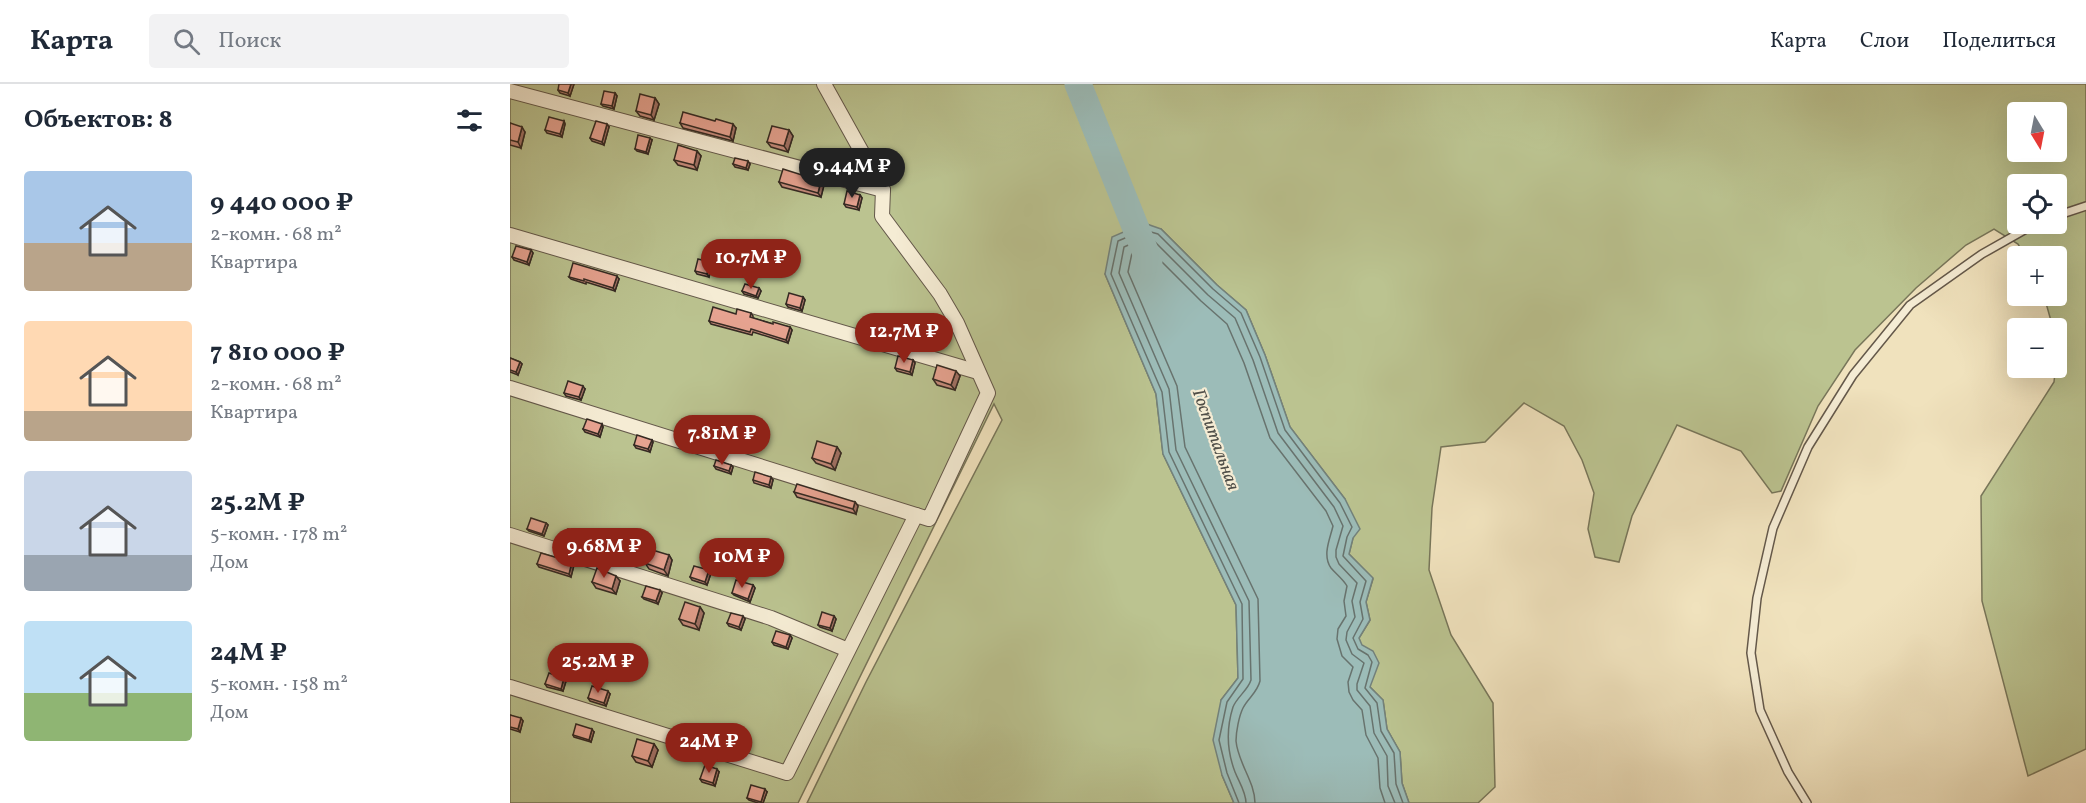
<!DOCTYPE html>
<html lang="ru">
<head>
<meta charset="utf-8">
<style>
	body { margin:0; font-family:Vollkorn,serif; background:#f2f2f3; color:#1f2937; height:100vh; display:flex; flex-direction:column; font-size:22px; white-space:nowrap }
	* { box-sizing:border-box; margin:0 }
	p { font-size:20px; color:#747a83 }
	.icon { flex:none; width:33px; height:33px; fill:none; stroke:currentColor; stroke-width:2; stroke-linecap:round; stroke-linejoin:round }
	.map { position:relative; flex:1; overflow:hidden }
	.sheet { display:flex; flex-direction:column; background:#fff; width:510px }
	.sheet>* { flex:none }
	.needle { width:39px; rotate:170deg }
	.controls { position:absolute; left:1497px; top:18px; display:grid; gap:12px }
	.controls a { display:grid; place-items:center; width:60px; height:60px; border-radius:6px; background:#fff; box-shadow:0 6px 24px #0002; font-size:30px }
	.price { position:absolute; translate:-50% -51px; padding:0 14px; border-radius:21px; background:#8f2418; color:#fff; font-size:20px; line-height:39px; filter:drop-shadow(0 2px 3px #0008) }
	.price::after { content:''; position:absolute; left:50%; top:36px; width:18px; height:14px; margin-left:-9px; background:inherit; clip-path:polygon(0 0,100% 0,50% 100%) }
	.price.current { background:#222; color:#fff }
	ul { padding:0; list-style:none }
	li { display:flex; align-items:center; gap:18px; height:150px; padding:0 24px }
	li span { display:grid; place-items:center; flex:none; width:168px; height:120px; border-radius:6px; color:#555 }
	li>.icon { margin-inline-start:auto }
	span .icon { width:72px; height:72px; fill:#fffc; stroke-width:1 }
	li b { font-size:26px }
	h2 { display:flex; justify-content:space-between; align-items:center; height:72px; padding:0 24px; font-size:26px }
	header { display:flex; align-items:center; gap:36px; box-sizing:border-box; height:84px; padding:0 30px; background:#fff; border-bottom:2px solid #e0e1e3 }
	header strong { font-size:28px }
	nav { display:flex; gap:33px; margin-inline-start:auto; font-size:21px }
	.search { width:420px; height:54px; background:#f2f2f3; display:flex; align-items:center; gap:15px; box-sizing:border-box; padding:0 21px; border-radius:6px; color:#747a83; font-size:22px }
	main { display:flex; flex:1; min-height:0 }
	.map>svg:first-child { display:block }
</style>
</head>
<body>
<header>
<strong>Карта</strong>
<div class="search"><svg class="icon" aria-label="search" viewBox="0 0 24 24"><circle cx="10" cy="10" r="6"/><path d="M15 15l6 6"/></svg>Поиск</div>
<nav><a>Карта</a><a>Слои</a><a>Поделиться</a></nav>
</header>
<main>
<section class="sheet">
<h2>Объектов: 8<svg class="icon" aria-label="filters" viewBox="0 0 24 24"><path d="M4 7h16M4 17h16"/><circle cx="9" cy="7" r="2"/><circle cx="15" cy="17" r="2"/></svg></h2>
<ul>
<li><span style="background:linear-gradient(#a9c7e8 60%,#b9a48a 0)"><svg class="icon" aria-label="home" viewBox="0 0 24 24"><path d="M3 11l9-7 9 7M6 9v11h12V9"/></svg></span><div><b>9 440 000 ₽</b><p>2-комн. · 68 m²</p><p>Квартира</p></div></li>
<li><span style="background:linear-gradient(#ffd9b3 75%,#b9a48a 0)"><svg class="icon" aria-label="home" viewBox="0 0 24 24"><path d="M3 11l9-7 9 7M6 9v11h12V9"/></svg></span><div><b>7 810 000 ₽</b><p>2-комн. · 68 m²</p><p>Квартира</p></div></li>
<li><span style="background:linear-gradient(#c9d6e8 70%,#9aa5b1 0)"><svg class="icon" aria-label="home" viewBox="0 0 24 24"><path d="M3 11l9-7 9 7M6 9v11h12V9"/></svg></span><div><b>25.2M ₽</b><p>5-комн. · 178 m²</p><p>Дом</p></div></li>
<li><span style="background:linear-gradient(#bfe0f5 60%,#8fb573 0)"><svg class="icon" aria-label="home" viewBox="0 0 24 24"><path d="M3 11l9-7 9 7M6 9v11h12V9"/></svg></span><div><b>24M ₽</b><p>5-комн. · 158 m²</p><p>Дом</p></div></li>
</ul>
</section>
<div class="map">
<svg width="1576" height="719" viewBox="0 0 1576 719">
	<rect width="100%" height="100%" fill="#f0e2bd"/>
	<filter id="stains"><feTurbulence type="fractalNoise" baseFrequency=".00333" numOctaves="4"/><feColorMatrix values="0 0 0 0 .2 0 0 0 0 .09 0 0 0 0 .02 0 0 0 .5 -.17"/></filter>
	<radialGradient id="worn" r=".72"><stop offset=".6" stop-color="#630" stop-opacity="0"/><stop offset="1" stop-color="#630" stop-opacity=".3"/></radialGradient>
	<path fill="#bbc390" stroke="#78765a" stroke-width="1.5" fill-rule="evenodd" d="M0 0H1576V665L1518 692 1472 517 1471 412 1544 298 1548 260 1546 244H1543L1534 212H1546V172H1515L1508 160 1484 145 1456 161 1406 204 1345 266 1308 322 1271 407 1262 409 1231 367 1167 341 1122 432 1109 478 1085 473 1078 445 1084 409 1072 376 1054 342 1014 319 975 358 931 363 922 424 919 486 941 551 983 619 985 703 968 719H899L892 699 890 668 877 645 873 616 860 603 849 554 860 536 856 518 863 495 839 470 843 454 835 415 780 343 755 271 736 226 707 201 651 145 595 190 646 310 653 370 726 521 728 594 711 616 712 691 724 719H297L356 598 492 336 484 320 288 719H0ZM1508 28H1546V68H1508ZM1508 100H1546V140H1508Z"/>
	<polygon fill="#9cbcb8" stroke="#73827c" stroke-width="1.5" points="634,139 651,145 707,201 736,226 755,271 780,343 835,415 850,445 843,454 839,470 863,494 856,518 860,536 849,554 852,561 863,567 869,579 860,603 873,616 877,645 890,668 892,699 899,719 724,719 712,691 703,656 711,616 728,594 726,521 653,370 646,310 595,190 602,153"/>
	<g fill="none" stroke-linecap="round" stroke-linejoin="round">
		<g stroke="#68736e" stroke-width="1.5">
			<polyline points="729,719 717,689 709,656 717,618 733,595 732,520 659,368 652,308 601,190 608,157 634,146 648,150 703,205 731,229 750,273 775,346 830,419 842,443 837,453 833,472 856,497 850,518 853,535 843,554 848,565 858,571 862,578 855,604 867,619 871,647 884,669 886,700 893,719"/>
			<path d="M736 719C736 708 729 698 725 688 717 667 716 645 723 623 727 613 738 606 741 596L739 517 666 366 659 305 609 189 614 163 634 154 644 157 698 211 725 234 743 276 768 349 824 423 833 442 826 466V473L829 480 847 499 842 517 845 533 837 548 836 556 842 570 854 579 847 600V606L860 622 864 649 877 672 878 702 885 719"/>
			<path d="M745 719C745 698 728 679 726 657 726 648 729 632 733 624 738 614 747 609 750 597L748 515 675 363 667 302 618 188 622 169 634 163 639 165 691 217 717 240 734 279 760 354 816 427 823 442C820 455 812 471 821 484 826 490 833 495 837 502L834 517 836 532 828 545 827 555 832 572 843 583 838 598 839 608 843 616 852 626 856 651 868 674 870 704 875 719"/>
		</g>
		<polyline stroke="#9cbcb8" stroke-width="27" points="568,0 639,177"/>
		<defs>
			<g id="service">
				<polyline points="1546,132 1576,122"/>
				<polyline points="1297,719 1278,688 1250,626 1241,569 1247,514 1263,444 1298,363 1343,291 1400,221 1472,170 1525,140"/>
			</g>
			<g id="minor">
				<polyline points="0,7 373,106"/>
				<polyline points="0,151 468,288"/>
				<polyline points="0,304 419,435 478,309 447,239 430,210 372,132 373,106 314,0"/>
				<polyline points="0,451 261,534 338,566"/>
				<polyline points="0,603 277,689 406,431"/>
			</g>
		</defs>
		<use href="#service" stroke="#64584a" stroke-width="10"/>
		<use href="#minor" stroke="#64584a" stroke-width="16"/>
		<use href="#service" stroke="#f5ecd4" stroke-width="7"/>
		<use href="#minor" stroke="#f5ecd4" stroke-width="14"/>
	</g>
	<g fill="#c78c7d" stroke="#352a23" stroke-width="1.5">
		<polygon points="64,0 60,12 50,9 48,6"/>
		<polygon points="105,9 107,12 104,25 93,22 91,20"/>
		<polygon points="145,14 149,20 144,36 130,32 126,27"/>
		<polygon points="54,37 55,40 52,53 37,49 35,46"/>
		<polygon points="0,39 15,48 11,64 0,61"/>
		<polygon points="170,39 226,44 223,57 173,44"/>
		<polygon points="99,43 94,61 82,57 80,54"/>
		<polygon points="279,46 283,52 278,68 261,63 257,58"/>
		<polygon points="142,56 138,70 127,67 125,65"/>
		<polygon points="187,67 191,72 187,86 168,81 164,76"/>
		<polygon points="223,80 240,80 238,86 225,83"/>
		<polygon points="269,98 314,101 311,113 272,103"/>
		<polygon points="350,111 352,114 349,126 336,123 334,120"/>
		<polygon points="21,166 23,169 19,181 4,176 2,173"/>
		<polygon points="200,178 202,181 199,193 187,190 185,187"/>
		<polygon points="59,193 109,195 105,207 76,198 76,200 61,195"/>
		<polygon points="249,204 251,207 248,214 234,210 232,207"/>
		<polygon points="293,213 295,216 292,227 278,223 276,220"/>
		<polygon points="241,229 243,232 243,234 263,240 280,243 282,246 278,259 243,248 242,251 201,240 199,237 226,230"/>
		<polygon points="412,245 414,248 410,262 397,258 395,255"/>
		<polygon points="0,274 10,278 12,280 8,291 0,288"/>
		<polygon points="403,276 405,279 402,291 387,287 385,284"/>
		<polygon points="450,292 445,306 427,301 423,295"/>
		<polygon points="75,305 71,316 56,312 54,309"/>
		<polygon points="92,340 93,343 90,353 75,348 73,345"/>
		<polygon points="222,346 218,358 205,354 203,351"/>
		<polygon points="142,356 143,358 140,368 126,364 124,361"/>
		<polygon points="327,363 331,369 325,386 306,379 302,374"/>
		<polygon points="221,381 223,383 221,390 206,385 204,382"/>
		<polygon points="243,396 263,396 261,404 244,399"/>
		<polygon points="284,408 345,418 348,422 346,430 287,413"/>
		<polygon points="36,439 38,441 34,452 19,447 17,445"/>
		<polygon points="76,453 72,464 57,460 55,457"/>
		<polygon points="116,465 112,477 96,472 94,469"/>
		<polygon points="159,471 162,476 158,492 139,485 135,479"/>
		<polygon points="62,478 64,481 61,493 29,483 27,480"/>
		<polygon points="199,486 201,489 197,501 182,496 180,493"/>
		<polygon points="110,497 106,510 86,504 82,498"/>
		<polygon points="243,501 245,504 240,518 224,511 222,509"/>
		<polygon points="152,509 148,520 134,515 132,513"/>
		<polygon points="190,523 194,529 189,546 173,541 169,535"/>
		<polygon points="324,532 326,535 322,547 310,543 308,541"/>
		<polygon points="235,535 231,546 219,542 217,539"/>
		<polygon points="280,551 282,554 278,565 264,561 262,558"/>
		<polygon points="54,594 56,597 53,607 37,603 35,600"/>
		<polygon points="100,610 96,622 80,617 78,614"/>
		<polygon points="0,631 13,637 10,648 0,645"/>
		<polygon points="84,648 81,658 64,653 63,651"/>
		<polygon points="144,660 148,666 142,683 126,678 122,672"/>
		<polygon points="209,688 205,702 192,698 190,695"/>
		<polygon points="257,708 253,719 248,719 239,716 237,714"/>
	</g>
	<g fill="#a27266" stroke="#352a23" stroke-width="1.5">
		<polygon points="61,0 64,0 60,12 58,9"/>
		<polygon points="105,9 107,12 104,25 102,22"/>
		<polygon points="145,14 149,20 144,36 141,31"/>
		<polygon points="54,37 55,40 52,53 50,50"/>
		<polygon points="97,40 99,43 94,61 92,58"/>
		<polygon points="223,40 226,44 223,57 220,53"/>
		<polygon points="12,43 15,48 11,64 8,58"/>
		<polygon points="279,46 283,52 278,68 274,62"/>
		<polygon points="140,54 142,56 138,70 136,68"/>
		<polygon points="187,67 191,72 187,86 184,81"/>
		<polygon points="238,77 240,80 238,86 236,84"/>
		<polygon points="311,97 314,101 311,113 308,109"/>
		<polygon points="350,111 352,114 349,126 347,123"/>
		<polygon points="21,166 23,169 19,181 17,178"/>
		<polygon points="200,178 202,181 199,193 197,190"/>
		<polygon points="107,192 109,195 105,207 103,204"/>
		<polygon points="249,204 251,207 248,214 246,212"/>
		<polygon points="293,213 295,216 292,227 290,224"/>
		<polygon points="280,243 282,246 278,259 276,256"/>
		<polygon points="412,245 414,248 410,262 408,259"/>
		<polygon points="403,276 405,279 402,291 400,288"/>
		<polygon points="10,278 12,280 8,291 6,288"/>
		<polygon points="446,287 450,292 445,306 441,301"/>
		<polygon points="73,302 75,305 71,316 69,313"/>
		<polygon points="92,340 93,343 90,353 88,350"/>
		<polygon points="220,343 222,346 218,358 216,356"/>
		<polygon points="142,356 143,358 140,368 138,365"/>
		<polygon points="327,363 331,369 325,386 321,380"/>
		<polygon points="221,381 223,383 221,390 219,387"/>
		<polygon points="261,393 263,396 261,404 259,401"/>
		<polygon points="345,418 348,422 346,430 343,425"/>
		<polygon points="36,439 38,441 34,452 32,450"/>
		<polygon points="74,450 76,453 72,464 70,461"/>
		<polygon points="114,462 116,465 112,477 110,474"/>
		<polygon points="159,471 162,476 158,492 154,486"/>
		<polygon points="62,478 64,481 61,493 59,490"/>
		<polygon points="199,486 201,489 197,501 195,498"/>
		<polygon points="106,492 110,497 106,510 102,505"/>
		<polygon points="243,501 245,504 240,518 238,515"/>
		<polygon points="150,506 152,509 148,520 146,517"/>
		<polygon points="190,523 194,529 189,546 185,540"/>
		<polygon points="233,532 235,535 231,546 229,543"/>
		<polygon points="324,532 326,535 322,547 320,544"/>
		<polygon points="280,551 282,554 278,565 276,563"/>
		<polygon points="54,594 56,597 53,607 51,605"/>
		<polygon points="98,607 100,610 96,622 94,619"/>
		<polygon points="11,634 13,637 10,648 8,645"/>
		<polygon points="82,645 84,648 81,658 79,656"/>
		<polygon points="144,660 148,666 142,683 138,677"/>
		<polygon points="207,685 209,688 205,702 203,699"/>
		<polygon points="255,705 257,708 253,719 252,719 251,718"/>
	</g>
	<g fill="#e7a391" stroke="#352a23" stroke-width="1.5">
		<polygon points="49,0 61,0 58,9 48,6"/>
		<polygon points="94,7 105,9 102,22 91,20"/>
		<polygon points="130,10 145,14 141,31 126,27"/>
		<polygon points="173,28 205,37 206,35 223,40 220,53 170,39"/>
		<polygon points="39,33 54,37 50,50 35,46"/>
		<polygon points="86,37 97,40 92,58 80,54"/>
		<polygon points="0,39 12,43 8,58 0,56"/>
		<polygon points="262,42 279,46 274,62 257,58"/>
		<polygon points="128,51 140,54 136,68 125,65"/>
		<polygon points="168,61 187,67 184,81 164,76"/>
		<polygon points="225,74 238,77 236,84 223,80"/>
		<polygon points="273,85 311,97 308,109 269,98"/>
		<polygon points="337,107 350,111 347,123 334,120"/>
		<polygon points="6,162 21,166 17,178 2,173"/>
		<polygon points="188,175 200,178 197,190 185,187"/>
		<polygon points="63,179 107,192 103,204 74,195 74,197 59,193"/>
		<polygon points="235,200 249,204 246,212 232,207"/>
		<polygon points="279,209 293,213 290,224 276,220"/>
		<polygon points="203,223 226,230 227,225 241,229 240,233 263,240 263,238 280,243 276,256 241,245 240,248 199,237"/>
		<polygon points="400,241 412,245 408,259 395,255"/>
		<polygon points="388,272 403,276 400,288 385,284"/>
		<polygon points="0,274 10,278 6,288 0,286"/>
		<polygon points="427,281 446,287 441,301 423,295"/>
		<polygon points="58,297 73,302 69,313 54,309"/>
		<polygon points="77,335 92,340 88,350 73,345"/>
		<polygon points="207,340 220,343 216,356 203,351"/>
		<polygon points="127,351 142,356 138,365 124,361"/>
		<polygon points="307,357 327,363 321,380 302,374"/>
		<polygon points="206,376 221,381 219,387 204,382"/>
		<polygon points="245,388 261,393 259,401 243,396"/>
		<polygon points="287,400 345,418 343,425 284,408"/>
		<polygon points="21,434 36,439 32,450 17,445"/>
		<polygon points="58,445 74,450 70,461 55,457"/>
		<polygon points="96,456 114,462 110,474 94,469 93,467"/>
		<polygon points="139,465 159,471 154,486 135,479"/>
		<polygon points="31,469 62,478 59,490 27,480"/>
		<polygon points="184,482 199,486 195,498 180,493"/>
		<polygon points="87,484 106,492 102,505 82,498"/>
		<polygon points="226,496 243,501 238,515 222,509"/>
		<polygon points="136,502 150,506 146,517 132,513"/>
		<polygon points="175,518 190,523 185,540 169,535"/>
		<polygon points="312,528 324,532 320,544 308,541"/>
		<polygon points="221,529 233,532 229,543 217,539"/>
		<polygon points="266,547 280,551 276,563 262,558"/>
		<polygon points="39,589 54,594 51,605 35,600"/>
		<polygon points="82,602 98,607 94,619 78,614"/>
		<polygon points="0,631 11,634 8,645 0,643"/>
		<polygon points="66,640 82,645 79,656 63,651"/>
		<polygon points="127,655 144,660 138,677 122,672"/>
		<polygon points="195,681 207,685 203,699 190,695"/>
		<polygon points="241,701 255,705 251,718 237,714"/>
	</g>
	<g text-anchor="middle" dominant-baseline="central" stroke-width="4.5" stroke-linejoin="round" paint-order="stroke">
		<g font-size="18" font-style="italic" fill="#4f4e48" stroke="#f5ecd4">
			<text transform="translate(705 356) rotate(70)">Госпитальная</text>
		</g>
	</g>
	<rect width="100%" height="100%" filter="url(#stains)"/>
	<rect width="100%" height="100%" fill="url(#worn)"/>
</svg>
<div class="controls">
<a><svg class="needle" viewBox="-14 -14 28 28"><path d="M0-13l5 13h-10z" fill="#e53935"/><path d="M0 13l5-13h-10z" fill="#747a83"/></svg></a>
<a><svg class="icon" aria-label="locate" viewBox="0 0 24 24"><circle cx="12" cy="12" r="6"/><path d="M12 2v4M12 18v4M2 12h4M18 12h4"/></svg></a>
<a>+</a>
<a>−</a>
</div>
<b class="price current" style="left:342px;top:115px">9.44M ₽</b>
<b class="price" style="left:241px;top:206px">10.7M ₽</b>
<b class="price" style="left:394px;top:280px">12.7M ₽</b>
<b class="price" style="left:212px;top:382px">7.81M ₽</b>
<b class="price" style="left:94px;top:495px">9.68M ₽</b>
<b class="price" style="left:232px;top:505px">10M ₽</b>
<b class="price" style="left:88px;top:610px">25.2M ₽</b>
<b class="price" style="left:199px;top:690px">24M ₽</b>
</div>
</main>
</body>
</html>
